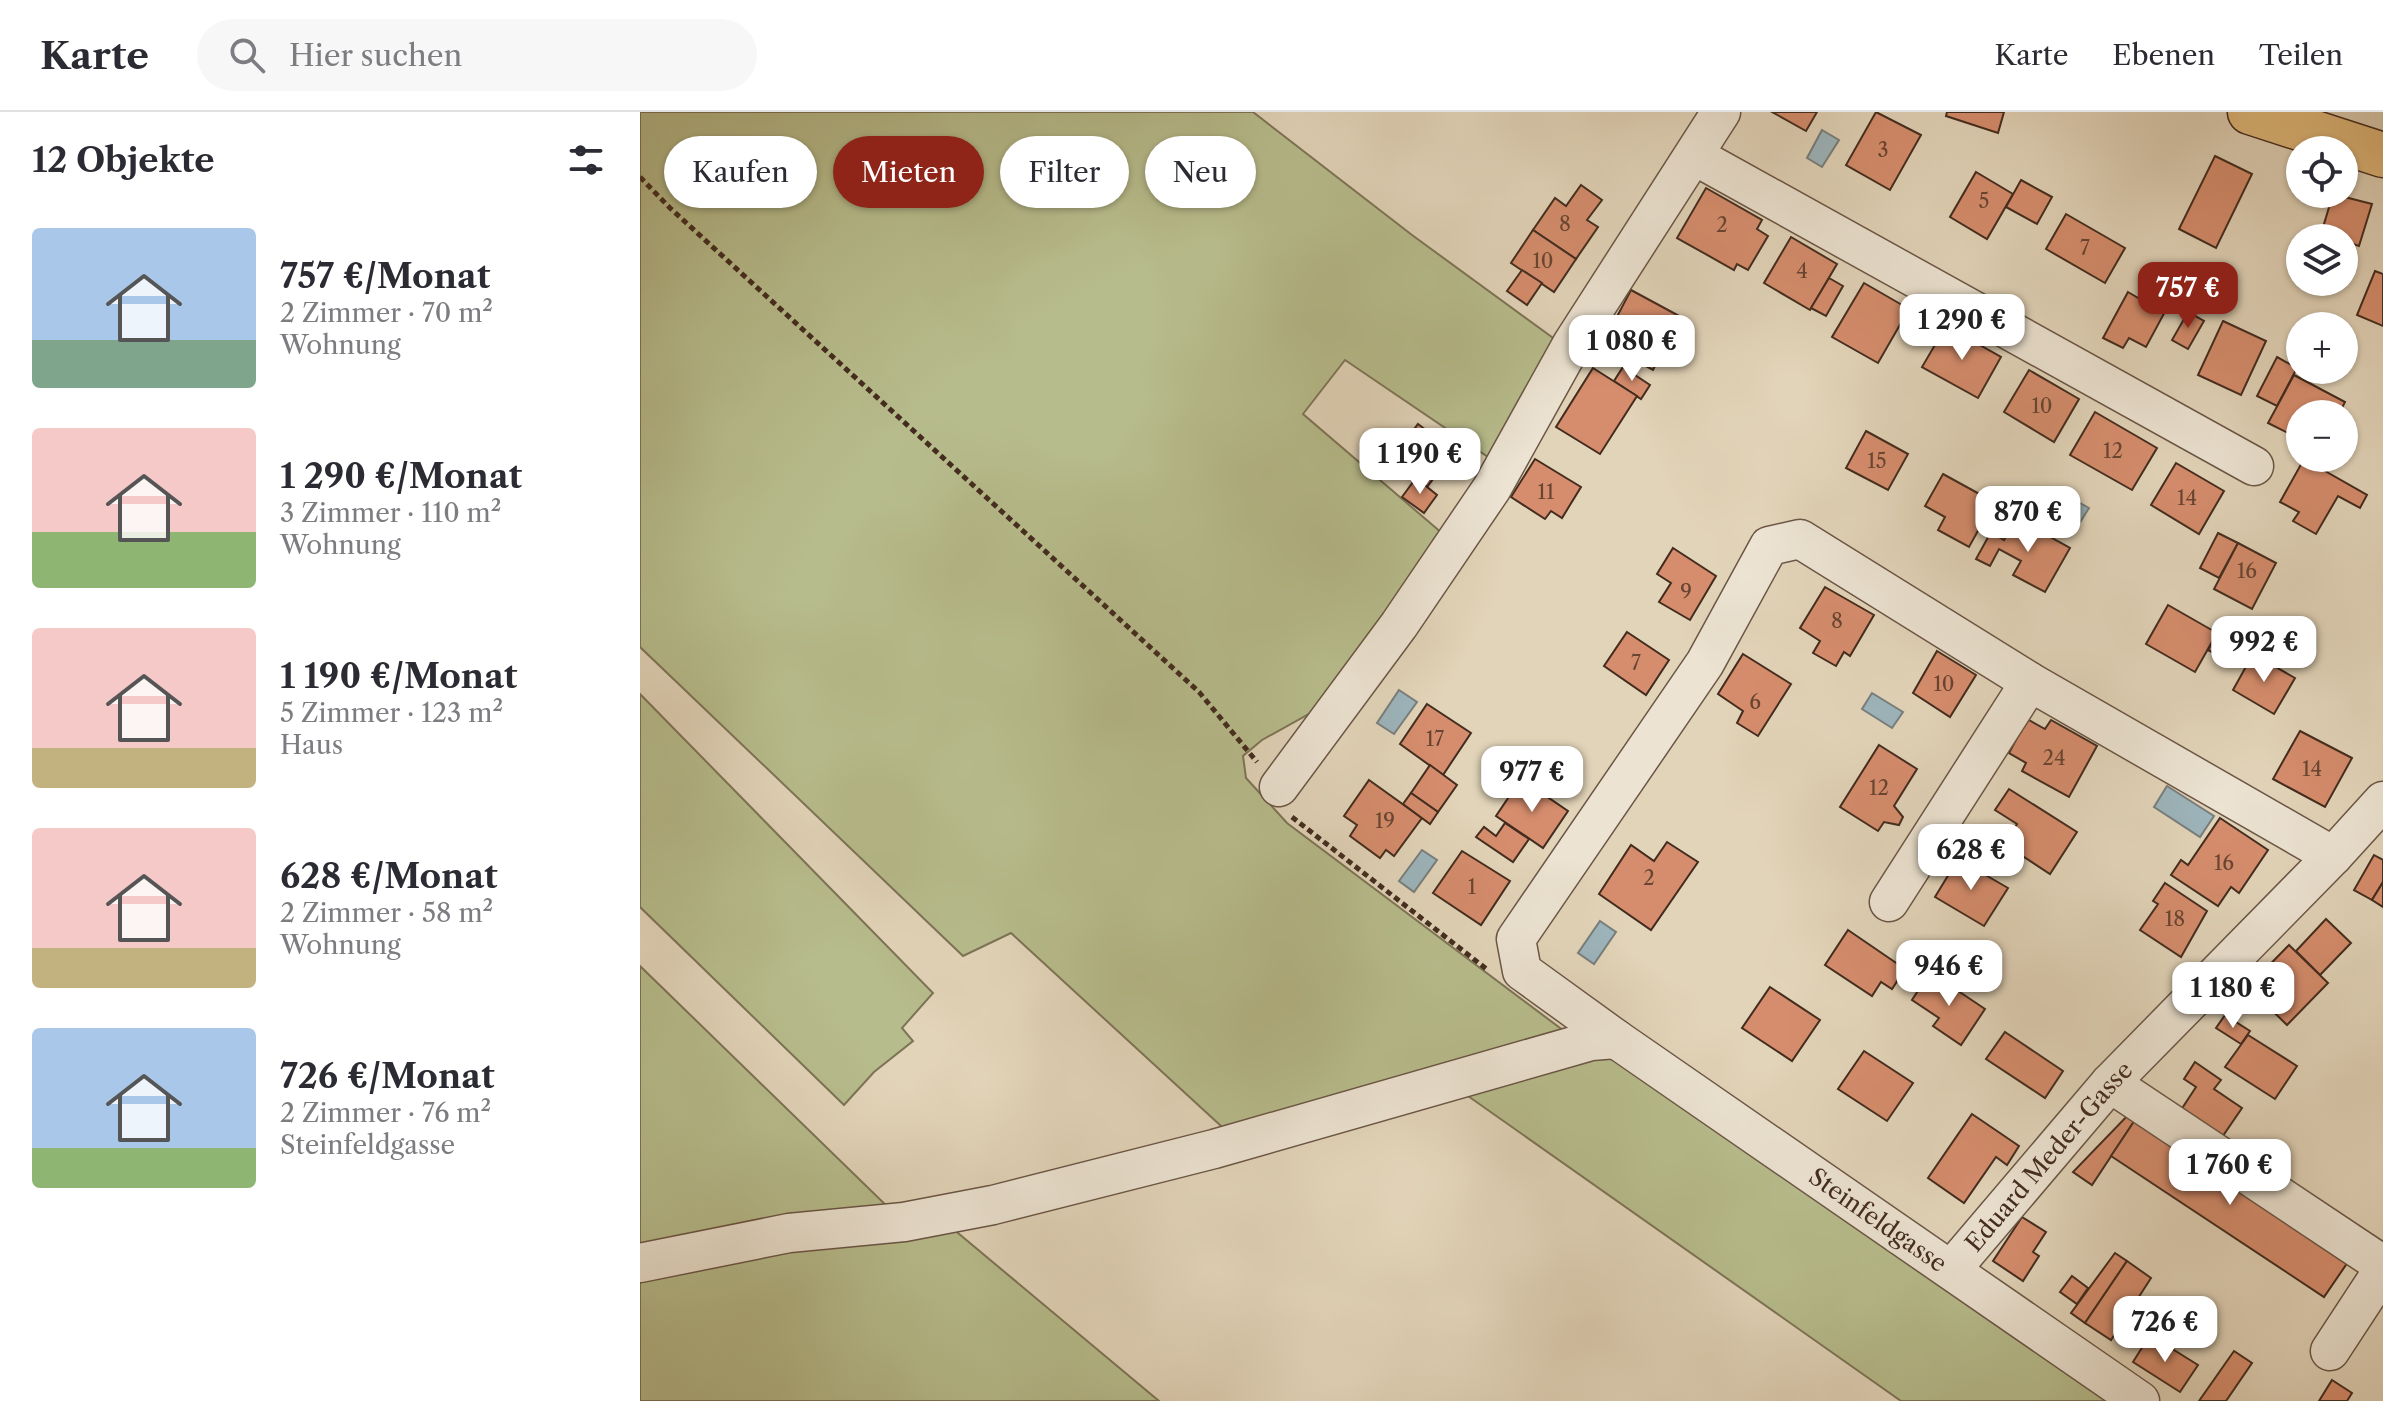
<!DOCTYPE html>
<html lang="de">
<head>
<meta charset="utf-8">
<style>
	body { margin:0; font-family:"Libre Caslon Text",serif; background:#f7f7f7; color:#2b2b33; height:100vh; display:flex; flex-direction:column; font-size:30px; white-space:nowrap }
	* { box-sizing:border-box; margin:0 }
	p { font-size:26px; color:#7c7c81 }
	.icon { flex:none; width:44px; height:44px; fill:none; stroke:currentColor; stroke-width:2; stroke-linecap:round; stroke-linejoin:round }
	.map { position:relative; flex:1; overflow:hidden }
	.panel { display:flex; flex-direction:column; background:#fff; width:640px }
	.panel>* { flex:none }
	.banner { position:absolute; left:24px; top:24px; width:760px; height:72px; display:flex; gap:16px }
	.tools { position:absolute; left:1646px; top:24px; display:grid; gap:16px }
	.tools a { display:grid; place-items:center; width:72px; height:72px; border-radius:50%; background:#fff; box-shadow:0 2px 6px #0004; font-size:40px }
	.price { position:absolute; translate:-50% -68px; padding:0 18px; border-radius:16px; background:#fff; color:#222; font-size:26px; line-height:52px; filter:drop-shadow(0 2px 4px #0008) }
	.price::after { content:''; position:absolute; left:50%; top:48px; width:24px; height:18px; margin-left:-12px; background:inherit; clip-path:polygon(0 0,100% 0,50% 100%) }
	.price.selected { background:#8f2418; color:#fff }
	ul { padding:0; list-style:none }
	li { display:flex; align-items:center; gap:24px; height:200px; padding:0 32px }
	li span { display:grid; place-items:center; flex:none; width:224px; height:160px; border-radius:8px; color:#555 }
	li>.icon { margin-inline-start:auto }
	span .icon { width:96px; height:96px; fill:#fffc; stroke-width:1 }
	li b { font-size:34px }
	h2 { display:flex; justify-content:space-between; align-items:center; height:96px; padding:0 32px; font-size:34px }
	.pill { padding:0 28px; border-radius:36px; background:#fff; box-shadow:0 2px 6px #0004; font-size:28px; line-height:72px }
	.pill.selected { background:#8f2418; color:#fff }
	header { display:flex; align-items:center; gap:48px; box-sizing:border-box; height:112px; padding:0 40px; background:#fff; border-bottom:2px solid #e1e1e2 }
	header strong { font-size:38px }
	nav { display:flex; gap:44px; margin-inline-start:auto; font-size:28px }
	.search { width:560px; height:72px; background:#f7f7f7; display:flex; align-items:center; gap:20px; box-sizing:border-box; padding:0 28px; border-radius:44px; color:#7c7c81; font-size:30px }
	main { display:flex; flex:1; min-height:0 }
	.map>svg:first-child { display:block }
</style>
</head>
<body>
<header>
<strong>Karte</strong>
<div class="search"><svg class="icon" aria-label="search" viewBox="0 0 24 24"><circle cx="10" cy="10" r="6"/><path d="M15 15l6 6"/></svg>Hier suchen</div>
<nav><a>Karte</a><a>Ebenen</a><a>Teilen</a></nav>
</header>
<main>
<section class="panel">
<h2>12 Objekte<svg class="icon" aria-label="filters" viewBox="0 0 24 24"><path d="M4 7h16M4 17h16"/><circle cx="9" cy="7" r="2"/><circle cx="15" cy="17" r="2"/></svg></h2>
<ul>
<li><span style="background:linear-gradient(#a9c7e8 70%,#7fa58c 0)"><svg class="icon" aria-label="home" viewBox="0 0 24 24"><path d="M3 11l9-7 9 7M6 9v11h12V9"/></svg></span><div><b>757 €/Monat</b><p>2 Zimmer · 70 m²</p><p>Wohnung</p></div></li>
<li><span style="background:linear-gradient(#f6c9c9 65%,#8fb573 0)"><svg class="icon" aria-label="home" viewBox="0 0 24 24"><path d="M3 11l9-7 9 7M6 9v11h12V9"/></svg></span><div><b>1 290 €/Monat</b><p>3 Zimmer · 110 m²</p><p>Wohnung</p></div></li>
<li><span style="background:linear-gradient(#f6c9c9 75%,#c2b280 0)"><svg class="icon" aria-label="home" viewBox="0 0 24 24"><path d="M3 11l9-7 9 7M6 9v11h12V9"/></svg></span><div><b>1 190 €/Monat</b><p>5 Zimmer · 123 m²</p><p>Haus</p></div></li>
<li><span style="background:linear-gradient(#f6c9c9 75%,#c2b280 0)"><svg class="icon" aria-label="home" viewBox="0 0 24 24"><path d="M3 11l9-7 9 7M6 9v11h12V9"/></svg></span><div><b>628 €/Monat</b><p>2 Zimmer · 58 m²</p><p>Wohnung</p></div></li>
<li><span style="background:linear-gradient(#a9c7e8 75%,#8fb573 0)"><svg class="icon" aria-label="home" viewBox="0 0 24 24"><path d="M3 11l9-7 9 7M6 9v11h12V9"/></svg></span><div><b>726 €/Monat</b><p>2 Zimmer · 76 m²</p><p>Steinfeldgasse</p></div></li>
</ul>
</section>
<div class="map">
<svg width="1743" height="1289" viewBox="0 0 1743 1289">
	<rect width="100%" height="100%" fill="#e2d4b9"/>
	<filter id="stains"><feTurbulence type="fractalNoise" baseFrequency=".0025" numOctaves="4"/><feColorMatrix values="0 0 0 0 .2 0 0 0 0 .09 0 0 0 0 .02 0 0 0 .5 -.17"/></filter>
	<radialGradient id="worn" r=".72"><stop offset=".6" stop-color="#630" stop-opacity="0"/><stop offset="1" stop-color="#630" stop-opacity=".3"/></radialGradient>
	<g fill="#b7bc8c" stroke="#7d7456" stroke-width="2">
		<polygon points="0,0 613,0 772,123 920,231 851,347 705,248 663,302 810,428 746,559 622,628 603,644 606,666 647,711 948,937 1007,963 1477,1289 1261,1289 818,977 601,1034 581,1014 371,821 323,844 0,535"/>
		<polygon points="0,582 293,881 262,916 273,929 234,960 204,993 0,795"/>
		<polygon points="0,854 252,1099 0,1142"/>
		<polygon points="306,1111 519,1289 0,1289 0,1155"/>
	</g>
	<g fill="#9cb5bc" stroke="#787e7d" stroke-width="2">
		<polygon points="1182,18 1199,28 1182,55 1167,46"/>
		<polygon points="1422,381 1449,396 1439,412 1413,397"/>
		<polygon points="759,578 777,590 754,622 737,611"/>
		<polygon points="1232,581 1263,600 1252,616 1222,597"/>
		<polygon points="1527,674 1574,704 1560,725 1514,695"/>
		<polygon points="782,738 797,748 774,780 759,769"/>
		<polygon points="960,809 976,820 954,852 938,841"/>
	</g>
	<g fill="#d68d6d" stroke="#432c1f" stroke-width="2">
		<polygon points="1132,0 1177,0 1166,19"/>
		<polygon points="1236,0 1281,23 1250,78 1206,53"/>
		<polygon points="1307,0 1364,0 1358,21 1306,4"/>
		<polygon points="1575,44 1612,62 1576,136 1539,117"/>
		<polygon points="1336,60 1373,82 1347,127 1310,105"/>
		<polygon points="1381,68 1412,85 1397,112 1366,95"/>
		<polygon points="941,73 962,88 947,108 958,115 936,147 893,118 915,86 926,94"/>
		<polygon points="1066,76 1122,108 1117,117 1128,124 1108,158 1097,152 1094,158 1037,126"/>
		<polygon points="1693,82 1732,92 1719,134 1704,129 1704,126 1681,122"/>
		<polygon points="1426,102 1485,136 1465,171 1406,137"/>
		<polygon points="893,118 936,147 914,180 871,151"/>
		<polygon points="1151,125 1197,152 1170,198 1124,171"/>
		<polygon points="882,158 902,171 887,193 867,179"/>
		<polygon points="1735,159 1743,162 1743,214 1717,203"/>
		<polygon points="1189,166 1203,174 1186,204 1171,196"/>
		<polygon points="1224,171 1269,197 1238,251 1192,225"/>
		<polygon points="991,178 1041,205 1013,258 963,231"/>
		<polygon points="1488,180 1505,190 1508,185 1527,196 1506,235 1489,226 1483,236 1463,226"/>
		<polygon points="1548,200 1564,209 1548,237 1532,228"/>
		<polygon points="1583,209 1626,229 1601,283 1558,263"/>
		<polygon points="1306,214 1361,245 1338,286 1282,255"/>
		<polygon points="1637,245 1657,256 1637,294 1617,284"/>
		<polygon points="983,255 1010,273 1001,287 974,269"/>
		<polygon points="953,256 997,284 960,342 916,315"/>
		<polygon points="1389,258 1439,287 1414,330 1364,300"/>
		<polygon points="1654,263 1705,290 1699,302 1660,302 1660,327 1628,311"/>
		<polygon points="1455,300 1517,336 1492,378 1430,343"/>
		<polygon points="778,312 814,339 787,375 751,348"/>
		<polygon points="1226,319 1268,342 1248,378 1206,356"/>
		<polygon points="895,347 941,375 922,406 911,399 905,407 871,385"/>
		<polygon points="1664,347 1727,383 1720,396 1698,384 1676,422 1653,409 1659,400 1640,390"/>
		<polygon points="1536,351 1584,379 1559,422 1511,393"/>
		<polygon points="1303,362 1354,390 1329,435 1298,418 1305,405 1285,394"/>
		<polygon points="776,366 797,383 784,401 762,385"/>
		<polygon points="1376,406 1430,436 1405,480 1373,463 1381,449 1359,437 1350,454 1336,447 1351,420 1364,428"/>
		<polygon points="1578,421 1598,431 1579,466 1560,456"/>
		<polygon points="1598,431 1636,451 1612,497 1574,477"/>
		<polygon points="1033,436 1076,464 1050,508 1019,490 1031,471 1017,462"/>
		<polygon points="1185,475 1234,503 1210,544 1204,540 1196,554 1173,541 1180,529 1160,516"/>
		<polygon points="1528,493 1577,521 1555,560 1506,532"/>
		<polygon points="1584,510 1599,518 1583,546 1568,538"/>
		<polygon points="987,520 1029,548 1006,583 964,554"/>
		<polygon points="1297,539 1336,563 1310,605 1273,581"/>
		<polygon points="1103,542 1151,572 1118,624 1097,611 1103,599 1078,582"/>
		<polygon points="1613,542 1655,566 1634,602 1593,578"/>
		<polygon points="787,592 831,621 803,663 760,632"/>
		<polygon points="1387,607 1405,617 1411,608 1457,634 1429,685 1382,659 1386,651 1369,641"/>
		<polygon points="1660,619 1712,646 1685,695 1633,667"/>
		<polygon points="1239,633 1277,657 1254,694 1263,705 1259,713 1244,710 1238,719 1200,695"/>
		<polygon points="790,653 817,673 798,700 771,681"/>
		<polygon points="881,667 928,699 903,736 856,704"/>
		<polygon points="729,668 782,706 754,744 746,738 740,746 710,724 717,713 704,704"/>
		<polygon points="1369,677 1437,720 1410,762 1364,732 1377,712 1355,698"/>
		<polygon points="771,681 798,700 790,712 763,692"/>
		<polygon points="1580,706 1628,738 1599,781 1591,775 1578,794 1531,763 1541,748 1548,753"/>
		<polygon points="865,711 889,727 873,750 836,725 844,715 856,724"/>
		<polygon points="1027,730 1058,750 1011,818 959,782 991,733 1014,749"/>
		<polygon points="822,739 870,769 841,813 793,781"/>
		<polygon points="1734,743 1743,748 1743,770 1732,788 1714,778"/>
		<polygon points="1318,747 1368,776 1344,814 1295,785"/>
		<polygon points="1743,770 1743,795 1732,788"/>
		<polygon points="1525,771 1567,799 1541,845 1500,818 1518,792 1513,789"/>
		<polygon points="1686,807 1711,831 1680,863 1656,839"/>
		<polygon points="1208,818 1265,857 1252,877 1241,870 1232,884 1185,853"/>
		<polygon points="1649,833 1688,871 1647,913 1608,875"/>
		<polygon points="1290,860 1345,897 1321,933 1293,914 1299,906 1272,888"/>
		<polygon points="1130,875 1180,908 1152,949 1102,916"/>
		<polygon points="1585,903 1610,919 1601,932 1576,916"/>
		<polygon points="1365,920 1423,959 1405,986 1346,947"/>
		<polygon points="1608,923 1657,954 1635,987 1585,955"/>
		<polygon points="1224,939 1273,971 1247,1009 1198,977"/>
		<polygon points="1555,950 1581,968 1574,977 1602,996 1578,1031 1537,1004 1556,975 1544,967"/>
		<polygon points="1490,1001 1497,1005 1452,1073 1433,1060"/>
		<polygon points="1332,1002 1379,1034 1367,1053 1356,1045 1324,1091 1288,1066"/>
		<polygon points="1497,1005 1710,1147 1684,1185 1471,1044"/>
		<polygon points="1382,1105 1406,1120 1393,1140 1399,1144 1383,1169 1353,1149"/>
		<polygon points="1475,1141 1487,1149 1445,1211 1431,1201"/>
		<polygon points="1487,1149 1511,1166 1471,1228 1445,1211"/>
		<polygon points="1432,1164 1448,1176 1437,1192 1420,1180"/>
		<polygon points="1510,1223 1558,1253 1540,1280 1493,1250"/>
		<polygon points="1594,1239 1612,1251 1586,1289 1559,1289"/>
		<polygon points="1692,1268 1712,1281 1707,1289 1679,1289"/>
	</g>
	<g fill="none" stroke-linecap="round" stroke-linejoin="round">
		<defs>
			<g id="minor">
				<polyline points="1055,44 1614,354"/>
				<polyline points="639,675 759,513 852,376 932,232 1081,0"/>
				<polyline points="1249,790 1390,570"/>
				<polyline points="1470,971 1743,1153"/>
				<polyline points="0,1151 149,1121 264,1110 353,1093 574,1037 951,929 976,927"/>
				<path id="s1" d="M1311 1158 1470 971 1693 744 1743 689"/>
				<polyline points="1690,1239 1743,1158"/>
				<polyline points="1500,1289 976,927 882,859 876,827 1065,551 1129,434 1160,427 1390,570 1693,744"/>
			</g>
			<polyline id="major" points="1610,0 1743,43"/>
		</defs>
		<use href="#minor" stroke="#6b5646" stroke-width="41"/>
		<use href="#major" stroke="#432c1f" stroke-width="47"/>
		<g stroke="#432c1f" stroke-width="5" stroke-dasharray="6 4" stroke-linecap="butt">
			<polyline points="0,65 30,96 559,580 617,650"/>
			<polyline points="652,705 849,859"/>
		</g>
		<use href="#minor" stroke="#ece3d2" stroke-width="38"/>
		<use href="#major" stroke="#e1ba7c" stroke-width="44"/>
	</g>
	<g text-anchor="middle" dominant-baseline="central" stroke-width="8" stroke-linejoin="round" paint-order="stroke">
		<g font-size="20" fill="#684432">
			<text x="1243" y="38">3</text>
			<text x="1344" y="89">5</text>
			<text x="925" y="112">8</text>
			<text x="1082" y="113">2</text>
			<text x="1445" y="136">7</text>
			<text x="903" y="149">10</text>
			<text x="1162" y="159">4</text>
			<text x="1402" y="294">10</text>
			<text x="1473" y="339">12</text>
			<text x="1237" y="349">15</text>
			<text x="906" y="380">11</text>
			<text x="1547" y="386">14</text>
			<text x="1607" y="459">16</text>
			<text x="1046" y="480">9</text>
			<text x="1197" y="509">8</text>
			<text x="996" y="551">7</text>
			<text x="1304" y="572">10</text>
			<text x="1115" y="590">6</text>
			<text x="795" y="627">17</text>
			<text x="1414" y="646">24</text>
			<text x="1672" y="657">14</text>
			<text x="1239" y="676">12</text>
			<text x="745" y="709">19</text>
			<text x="1584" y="751">16</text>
			<text x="1009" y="766">2</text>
			<text x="832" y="775">1</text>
			<text x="1535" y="807">18</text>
		</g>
		<g font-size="24" fill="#432c1f" stroke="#ece3d2">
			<text stroke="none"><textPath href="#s1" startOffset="150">Eduard Meder-Gasse</textPath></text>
			<text transform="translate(1238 1108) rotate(35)">Steinfeldgasse</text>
		</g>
	</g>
	<rect width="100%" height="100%" filter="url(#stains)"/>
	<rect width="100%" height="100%" fill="url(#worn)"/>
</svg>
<div class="tools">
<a><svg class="icon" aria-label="locate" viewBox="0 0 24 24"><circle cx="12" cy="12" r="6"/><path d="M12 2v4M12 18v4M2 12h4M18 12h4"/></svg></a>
<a><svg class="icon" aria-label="layers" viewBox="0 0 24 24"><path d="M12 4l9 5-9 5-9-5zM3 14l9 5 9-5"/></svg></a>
<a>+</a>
<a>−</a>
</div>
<b class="price selected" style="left:1548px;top:218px">757 €</b>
<b class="price" style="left:1322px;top:250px">1 290 €</b>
<b class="price" style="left:992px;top:271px">1 080 €</b>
<b class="price" style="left:780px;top:384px">1 190 €</b>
<b class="price" style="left:1388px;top:442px">870 €</b>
<b class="price" style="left:1624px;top:572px">992 €</b>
<b class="price" style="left:892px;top:702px">977 €</b>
<b class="price" style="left:1331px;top:780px">628 €</b>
<b class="price" style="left:1309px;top:896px">946 €</b>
<b class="price" style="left:1593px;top:918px">1 180 €</b>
<b class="price" style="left:1590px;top:1095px">1 760 €</b>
<b class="price" style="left:1525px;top:1252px">726 €</b>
<div class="banner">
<a class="pill">Kaufen</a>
<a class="pill selected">Mieten</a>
<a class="pill">Filter</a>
<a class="pill">Neu</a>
</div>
</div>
</main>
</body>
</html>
